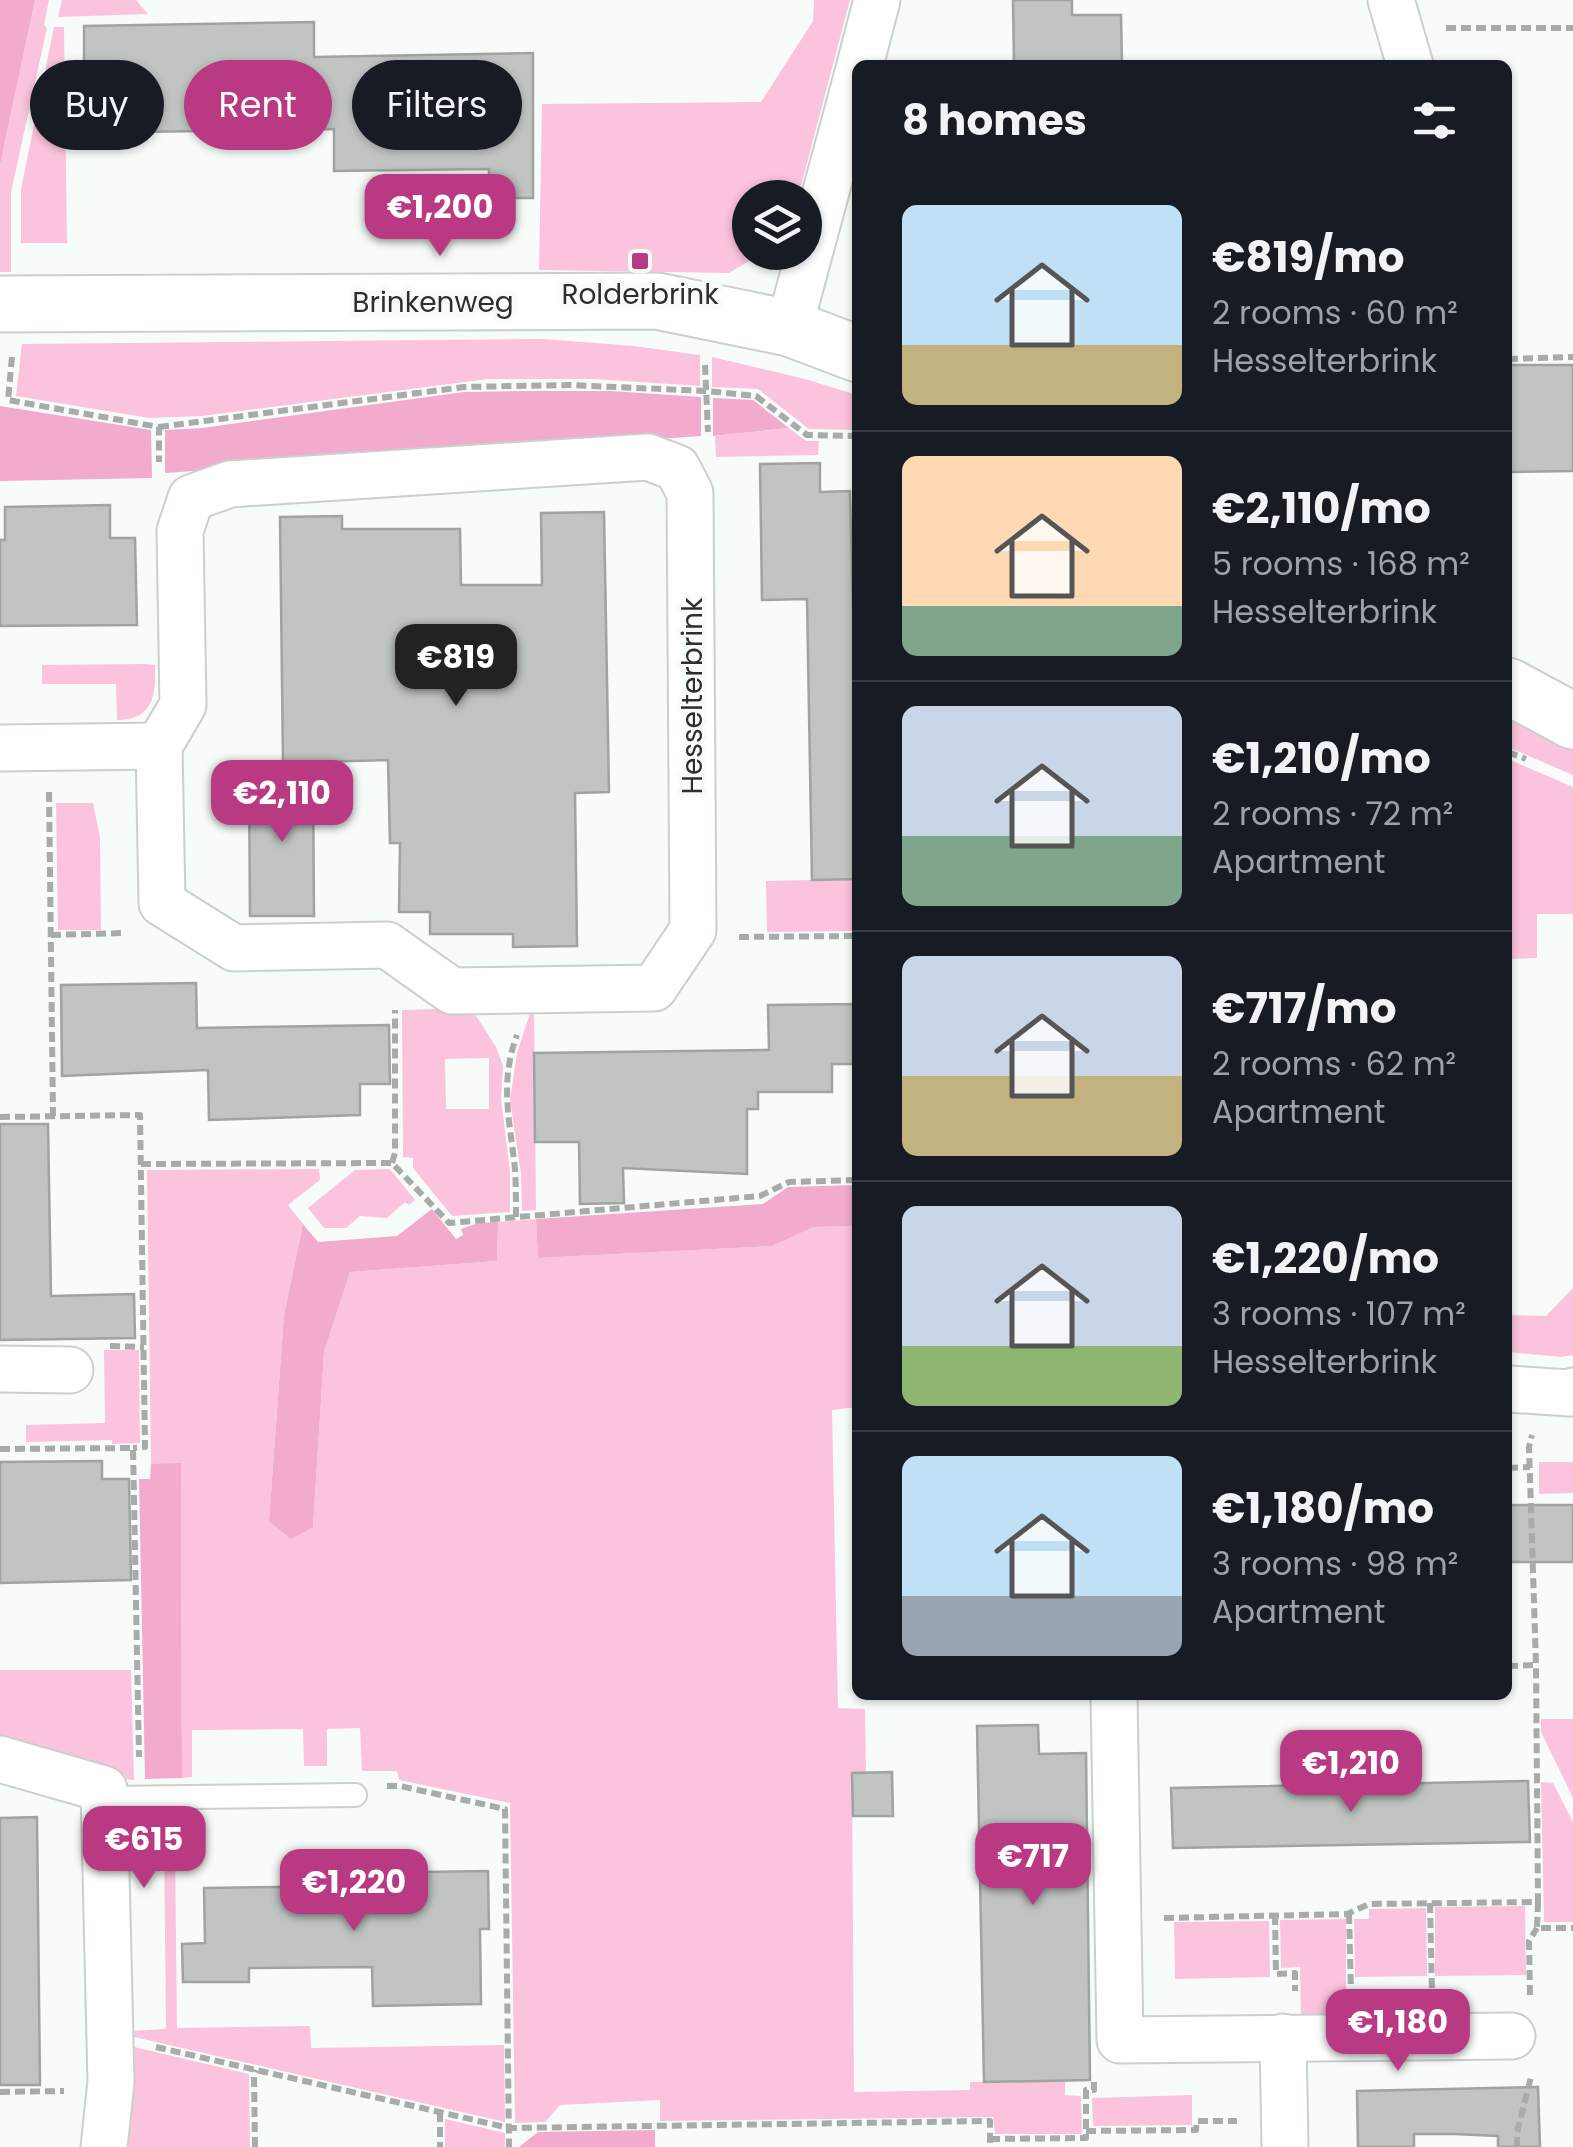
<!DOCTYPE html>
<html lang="en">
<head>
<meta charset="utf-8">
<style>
	body { margin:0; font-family:Poppins,sans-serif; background:#20242c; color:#f1f3f6; height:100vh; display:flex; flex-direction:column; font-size:38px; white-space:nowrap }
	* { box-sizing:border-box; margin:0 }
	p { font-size:32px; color:#9ea1a6 }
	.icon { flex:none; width:55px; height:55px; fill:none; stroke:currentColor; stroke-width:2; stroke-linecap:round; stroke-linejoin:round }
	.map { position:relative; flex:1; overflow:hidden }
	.panel { position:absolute; left:852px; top:60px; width:660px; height:1640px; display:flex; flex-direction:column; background:#171b24; border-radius:15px; box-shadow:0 2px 8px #0004 }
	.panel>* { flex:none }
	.guide { position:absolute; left:30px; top:60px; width:672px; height:90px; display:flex; gap:20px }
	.fabs { position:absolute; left:732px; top:180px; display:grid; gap:20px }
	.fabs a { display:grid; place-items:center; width:90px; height:90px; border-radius:50%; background:#171b24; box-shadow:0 2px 8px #0004; font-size:50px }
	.price { position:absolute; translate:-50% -85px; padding:0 22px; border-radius:20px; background:#ba3983; color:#fff; font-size:32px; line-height:65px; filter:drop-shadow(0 2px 5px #0008) }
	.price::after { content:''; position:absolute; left:50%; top:60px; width:30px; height:22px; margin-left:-15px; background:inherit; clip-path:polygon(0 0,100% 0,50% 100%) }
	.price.current { background:#222; color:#fff }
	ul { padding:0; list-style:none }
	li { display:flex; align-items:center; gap:30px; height:250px; padding:0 50px }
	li+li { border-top:2px solid #363941 }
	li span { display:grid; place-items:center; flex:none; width:280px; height:200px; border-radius:15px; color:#555 }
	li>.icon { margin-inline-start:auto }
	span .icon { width:120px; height:120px; fill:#fffc; stroke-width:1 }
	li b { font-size:42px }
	h2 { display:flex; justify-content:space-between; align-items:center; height:120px; padding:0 50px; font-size:42px }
	.tag { padding:0 35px; border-radius:45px; background:#171b24; box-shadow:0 2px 8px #0004; font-size:35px; line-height:90px }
	.tag.current { background:#ba3983; color:#fff }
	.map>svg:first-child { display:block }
</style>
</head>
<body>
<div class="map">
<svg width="1573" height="2147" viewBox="0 0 1573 2147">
	<rect width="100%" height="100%" fill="#f7fcfa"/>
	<g fill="#fbc3dd" fill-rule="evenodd">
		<polygon points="35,0 49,0 44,25 47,28 11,192 11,272 0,272 0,165"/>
		<polygon points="62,0 136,0 148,14 58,17"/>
		<polygon points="814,0 850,0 798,197 750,198 750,252 763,253 729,273 539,270 542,104 761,102 813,21"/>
		<polygon points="54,27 64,27 67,243 21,243 21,189"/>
		<polygon points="544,339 634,346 700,355 700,386 594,379 488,379 202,416 149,418 16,396 22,344"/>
		<polygon points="712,357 805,379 857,395 857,430 809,429 758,389 712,387"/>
		<polygon points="789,428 806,441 819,441 818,455 716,457 715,436"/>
		<path d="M144 664 155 665C156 694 154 720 117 720L116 684H42V665Z"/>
		<polygon points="1508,719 1573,750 1573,775 1508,747"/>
		<polygon points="1508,759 1573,787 1573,914 1537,914 1537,958 1508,959"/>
		<polygon points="56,803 93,803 100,837 101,930 58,930"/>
		<polygon points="857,879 857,931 767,932 766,881"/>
		<polygon points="532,1007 534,1007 536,1210 522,1211 521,1173 510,1100 517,1053"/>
		<path d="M471 1008 496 1047 503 1066 501 1098 510 1173V1212L452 1216 413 1168V1158L403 1157 402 1010ZM489 1058V1109H446L445 1059Z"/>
		<polygon points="319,1169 320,1180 288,1205 303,1224 284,1315 269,1521 313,1527 324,1352 350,1272 497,1261 498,1222 536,1219 538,1258 772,1246 814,1227 857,1226 857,1407 832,1410 838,1708 865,1709 866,1773 852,1774 854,2092 970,2090 970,2082 1065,2081 1065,2095 1081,2096 1082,2134 995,2134 993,2117 660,2121 660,2100 560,2105 545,2122 515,2123 510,1803 399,1780 397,1771 362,1771 360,1728 327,1729 327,1766 304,1766 303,1729 192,1730 192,1777 182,1778 181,1464 151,1464 147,1170"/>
		<polygon points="390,1169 415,1200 409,1205 405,1202 387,1218 360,1216 346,1228 324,1228 308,1208 355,1170"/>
		<polygon points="1573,1288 1573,1355 1561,1357 1508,1352 1511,1318 1508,1315 1546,1316"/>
		<polygon points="104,1350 139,1350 140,1443 112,1444 112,1440 26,1442 26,1425 105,1423"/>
		<polygon points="1539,1462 1573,1462 1573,1493 1539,1494"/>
		<polygon points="0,1670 131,1670 134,1780 126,1779 125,1775 0,1745"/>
		<polygon points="1541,1719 1573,1719 1573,1798 1541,1732"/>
		<polygon points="1541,1782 1553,1783 1573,1822 1573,1922 1544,1922"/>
		<polygon points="164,1844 175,1848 177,2028 310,2026 311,2048 504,2045 505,2122 130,2036 130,2031 166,2029"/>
		<polygon points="1525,1906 1526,1975 1435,1976 1435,1907"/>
		<polygon points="1426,1908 1427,1976 1355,1977 1354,1919 1369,1919 1369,1909"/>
		<polygon points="1346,1919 1346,2014 1301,2015 1300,1967 1281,1968 1280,1920"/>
		<polygon points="1269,1921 1270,1977 1175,1979 1174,1922"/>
		<polygon points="130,2046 249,2074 250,2147 120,2147"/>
		<polygon points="1192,2095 1192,2125 1093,2126 1092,2098"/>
		<polygon points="445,2119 505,2133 505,2147 445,2147"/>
	</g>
	<g fill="#f2abcd">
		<polygon points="0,0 35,0 0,165"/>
		<polygon points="524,391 611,391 701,397 701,436 165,473 165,430 202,428 464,392"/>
		<polygon points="713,398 753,400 789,428 713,436"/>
		<polygon points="0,406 151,430 152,478 0,481"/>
		<polygon points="857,1185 857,1226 814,1227 772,1246 538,1258 536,1219 763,1204 788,1187"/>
		<polygon points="432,1209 456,1239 463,1235 461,1229 478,1223 498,1222 497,1261 350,1272 324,1352 313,1527 291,1539 269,1521 284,1315 303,1224 318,1242 397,1236"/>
		<polygon points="181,1463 182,1778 145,1779 139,1479 150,1479 151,1464"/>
		<polygon points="655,2130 655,2147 519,2147 538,2132"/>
	</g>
	<g fill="#c0c5c3" stroke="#9fa4a1" stroke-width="2.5">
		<polygon points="1013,0 1072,0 1072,15 1121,15 1122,65 1014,65"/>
		<polygon points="314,22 314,57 533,53 533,198 489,198 489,169 334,171 334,129 65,133 65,72 84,72 84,26"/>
		<polygon points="1508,365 1573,365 1573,471 1508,472"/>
		<polygon points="820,463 820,492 850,491 853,610 858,610 858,879 812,880 807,599 762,600 760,464"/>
		<polygon points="110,505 110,538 135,538 137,625 0,626 0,540 5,540 5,507"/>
		<polygon points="604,512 609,792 575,793 577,946 513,947 513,934 430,934 430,912 399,912 400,843 390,843 388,760 283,763 280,517 342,516 342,529 460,529 461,585 542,585 541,513"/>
		<polygon points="313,774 314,916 250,916 249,775"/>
		<polygon points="196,983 197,1028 389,1025 390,1084 360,1084 360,1115 209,1120 208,1070 62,1076 61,985"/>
		<polygon points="858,1004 858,1064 832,1064 832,1092 758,1092 758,1109 747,1109 747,1174 623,1168 624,1203 580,1204 579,1142 535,1142 534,1053 769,1050 768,1005"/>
		<polygon points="0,1124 48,1124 51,1296 134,1294 135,1338 0,1340"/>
		<polygon points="102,1461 102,1479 129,1479 131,1580 0,1583 0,1462"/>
		<rect x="1508" y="1505" width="65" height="57"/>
		<polygon points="1038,1725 1039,1754 1086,1753 1090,2080 984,2082 977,1726"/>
		<polygon points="892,1772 893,1816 853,1816 852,1773"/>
		<polygon points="1528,1781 1530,1842 1173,1848 1171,1788"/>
		<polygon points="37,1817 40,2085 0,2085 0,1818"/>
		<polygon points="488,1871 489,1929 480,1929 481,2004 373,2006 372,1967 249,1968 249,1982 183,1982 182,1944 205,1943 204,1888 351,1886 351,1873"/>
		<polygon points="1538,2087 1540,2147 1498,2147 1498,2136 1454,2134 1414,2134 1414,2147 1358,2147 1357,2091"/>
	</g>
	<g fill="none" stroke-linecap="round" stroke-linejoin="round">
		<defs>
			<polyline id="lane" points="104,1798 355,1795"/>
			<g id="street">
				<polyline points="1391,0 1410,65"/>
				<polyline points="860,65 877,0"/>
				<polyline points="789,328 858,73"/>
				<polygon points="648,457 677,468 690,493 693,930 654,988 452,991 387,945 234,948 162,903 159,746 183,705 180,531 191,498 230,484"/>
				<polyline points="0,748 159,746"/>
				<polyline points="0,1369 70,1370"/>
				<polyline points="1508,1389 1570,1393 1573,1391"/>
				<polyline points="1114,1695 1120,2040 1512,2036"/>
				<polyline points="0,1759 104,1789 111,2082 104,2147"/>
				<polyline points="1283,2037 1285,2147"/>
			</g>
			<g id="secondary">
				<polyline points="0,304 657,301 789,328 858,354"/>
				<polyline points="1508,686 1573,721"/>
			</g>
		</defs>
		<use href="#lane" stroke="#cbd0cd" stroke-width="26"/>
		<use href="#street" stroke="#cbd0cd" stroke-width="49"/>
		<use href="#secondary" stroke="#cbd0cd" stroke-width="59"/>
		<g stroke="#a7aba9" stroke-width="6" stroke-dasharray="10 5" stroke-linecap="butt">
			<polyline points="1446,28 1573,28"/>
			<polyline points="12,357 8,400 159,427 159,462"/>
			<polyline points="1508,359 1573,357"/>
			<polyline points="705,365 708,432"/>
			<polyline points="159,427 464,387 569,385 706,391 756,396 807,435 858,436"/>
			<polyline points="1508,752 1526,759"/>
			<polyline points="49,792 53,1116"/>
			<polyline points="51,935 125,933"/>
			<polyline points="739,937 858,936"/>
			<polyline points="0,1117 140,1115 145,1447 133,1448"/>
			<polyline points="392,1163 395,1153 395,1010"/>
			<polyline points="141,1164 392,1163 449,1223 760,1196 789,1182 858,1180"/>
			<path d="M516 1217C516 1201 516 1185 515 1169 510 1121 499 1083 517 1035"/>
			<polyline points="110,1346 144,1347"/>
			<polyline points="0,1449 133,1448 139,1757"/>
			<polyline points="1508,1468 1530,1467"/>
			<polyline points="1508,1666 1536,1665 1529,1447 1532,1435"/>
			<polyline points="387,1786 400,1786 505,1809 509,2147"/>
			<polyline points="1538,1902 1537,1928 1573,1928"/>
			<polyline points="1430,1903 1432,1992"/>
			<polyline points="1349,1914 1351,1992"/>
			<polyline points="1275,1915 1276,1974 1295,1973 1295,1991"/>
			<polyline points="1164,1918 1347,1914 1369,1904 1538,1902 1536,1665"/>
			<polyline points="1530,1995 1529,1941 1537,1928"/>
			<polyline points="156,2047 509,2128 990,2121 990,2147"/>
			<polyline points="0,2092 64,2091"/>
			<polyline points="440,2112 440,2147"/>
			<polyline points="1086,2131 1196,2130 1197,2121 1237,2121"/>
			<polyline points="990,2139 1086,2138 1086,2090 1094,2090 1094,2078"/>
			<polyline points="255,2147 254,2076 256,2070"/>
			<polyline points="1517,2147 1517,2133 1531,2077"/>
		</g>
		<use href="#lane" stroke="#fff" stroke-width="22"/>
		<use href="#street" stroke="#fff" stroke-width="45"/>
		<use href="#secondary" stroke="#fff" stroke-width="55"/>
	</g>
	<rect fill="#ba3983" stroke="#f7fcfa" stroke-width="4" x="630" y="251" width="20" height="20" rx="5"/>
	<g text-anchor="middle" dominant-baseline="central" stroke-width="10" stroke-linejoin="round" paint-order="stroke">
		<g font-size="28" fill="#2d2e2e" stroke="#f7fcfa">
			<text x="640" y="294">Rolderbrink</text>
		</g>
		<g font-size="28" fill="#2d2e2e" stroke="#f7fcfa">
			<text x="433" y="302">Brinkenweg</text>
			<text transform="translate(692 696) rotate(-90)">Hesselterbrink</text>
		</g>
	</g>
</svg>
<div class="fabs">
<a><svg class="icon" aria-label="layers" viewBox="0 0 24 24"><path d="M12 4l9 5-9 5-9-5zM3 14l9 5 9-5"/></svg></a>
</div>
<b class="price" style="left:440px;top:259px">€1,200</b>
<b class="price current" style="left:456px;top:709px">€819</b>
<b class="price" style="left:282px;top:845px">€2,110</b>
<b class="price" style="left:1351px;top:1815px">€1,210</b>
<b class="price" style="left:144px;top:1891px">€615</b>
<b class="price" style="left:1033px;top:1908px">€717</b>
<b class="price" style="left:354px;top:1934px">€1,220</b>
<b class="price" style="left:1398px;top:2074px">€1,180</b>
<div class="guide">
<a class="tag">Buy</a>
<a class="tag current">Rent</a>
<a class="tag">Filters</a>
</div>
<section class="panel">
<h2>8 homes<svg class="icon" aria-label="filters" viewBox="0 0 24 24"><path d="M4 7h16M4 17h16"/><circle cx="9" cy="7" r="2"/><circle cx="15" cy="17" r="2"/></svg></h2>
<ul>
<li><span style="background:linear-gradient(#bfe0f5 70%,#c2b280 0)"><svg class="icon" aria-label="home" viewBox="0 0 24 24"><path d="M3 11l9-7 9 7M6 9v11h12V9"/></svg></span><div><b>€819/mo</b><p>2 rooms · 60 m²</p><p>Hesselterbrink</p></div></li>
<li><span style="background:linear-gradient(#ffd9b3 75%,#7fa58c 0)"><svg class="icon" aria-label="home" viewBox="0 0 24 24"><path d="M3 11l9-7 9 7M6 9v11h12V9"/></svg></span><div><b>€2,110/mo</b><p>5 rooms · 168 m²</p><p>Hesselterbrink</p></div></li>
<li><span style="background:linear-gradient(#c9d6e8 65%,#7fa58c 0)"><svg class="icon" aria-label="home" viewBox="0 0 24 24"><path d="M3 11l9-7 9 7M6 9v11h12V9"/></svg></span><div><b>€1,210/mo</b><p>2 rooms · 72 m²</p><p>Apartment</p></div></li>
<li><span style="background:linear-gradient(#c9d6e8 60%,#c2b280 0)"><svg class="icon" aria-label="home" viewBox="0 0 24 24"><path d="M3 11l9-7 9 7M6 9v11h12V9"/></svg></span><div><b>€717/mo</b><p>2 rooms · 62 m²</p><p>Apartment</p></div></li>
<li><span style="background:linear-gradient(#c9d6e8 70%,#8fb573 0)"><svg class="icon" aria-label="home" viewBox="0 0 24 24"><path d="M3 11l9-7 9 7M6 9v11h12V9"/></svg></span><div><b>€1,220/mo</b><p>3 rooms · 107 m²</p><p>Hesselterbrink</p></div></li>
<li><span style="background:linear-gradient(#bfe0f5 70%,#9aa5b1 0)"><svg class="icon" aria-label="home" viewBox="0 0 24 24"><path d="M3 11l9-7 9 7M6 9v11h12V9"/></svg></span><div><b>€1,180/mo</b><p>3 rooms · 98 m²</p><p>Apartment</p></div></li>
</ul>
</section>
</div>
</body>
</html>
